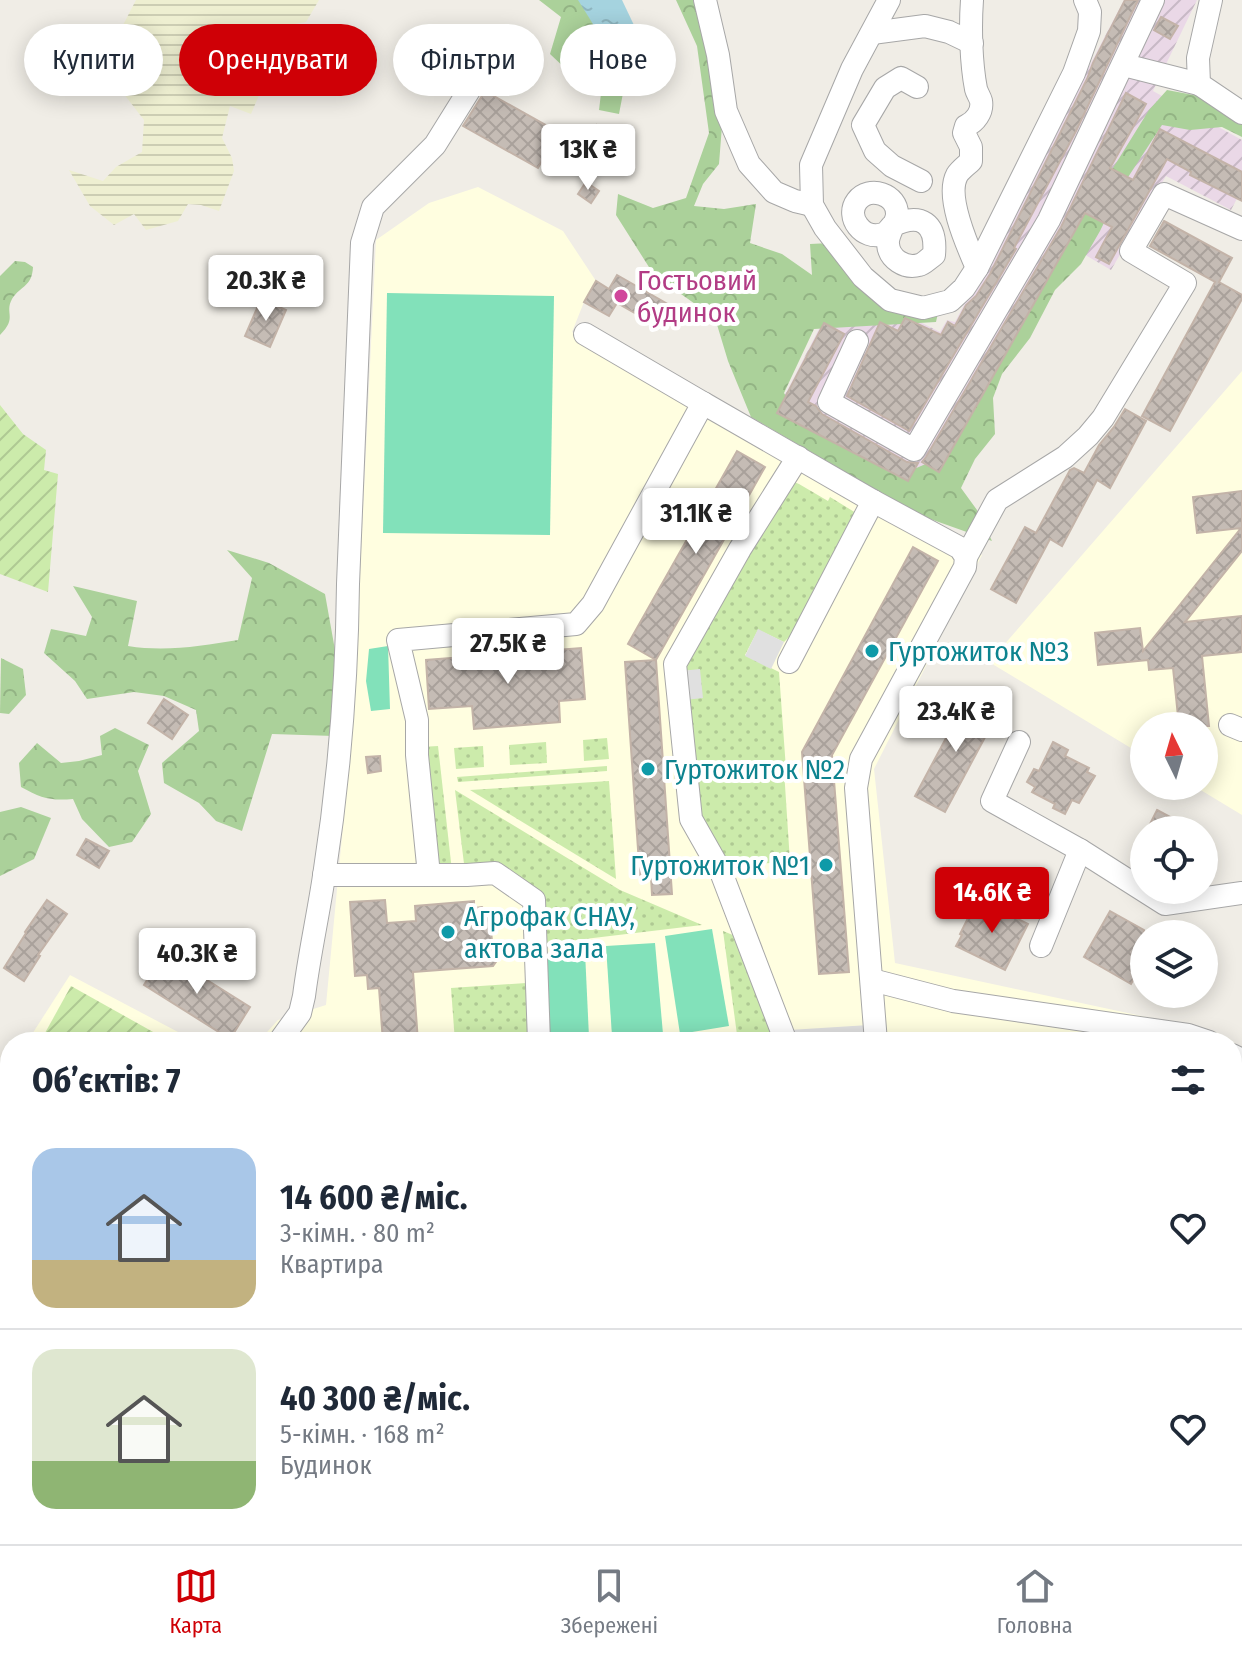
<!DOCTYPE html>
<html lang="uk">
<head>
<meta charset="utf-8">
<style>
	body { margin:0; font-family:"Fira Sans Condensed",sans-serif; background:#f2f2f3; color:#1f2937; height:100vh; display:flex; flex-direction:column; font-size:30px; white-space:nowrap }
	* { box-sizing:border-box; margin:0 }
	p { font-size:26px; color:#747a83 }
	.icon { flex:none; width:44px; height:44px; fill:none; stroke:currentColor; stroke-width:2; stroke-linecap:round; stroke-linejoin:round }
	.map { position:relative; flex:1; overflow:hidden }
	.sheet { position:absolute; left:0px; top:1032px; width:1242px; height:512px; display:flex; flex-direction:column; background:#fff; border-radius:32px 32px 0 0; box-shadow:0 4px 20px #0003 }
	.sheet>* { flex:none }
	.hud { position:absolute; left:24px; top:24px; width:800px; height:72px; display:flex; gap:16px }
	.needle { width:52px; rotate:355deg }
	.tools { position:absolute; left:1130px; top:712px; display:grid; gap:16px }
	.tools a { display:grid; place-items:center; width:88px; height:88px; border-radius:50%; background:#fff; box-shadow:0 4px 20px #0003; font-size:40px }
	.price { position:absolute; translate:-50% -68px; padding:0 18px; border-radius:8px; background:#fff; color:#222; font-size:26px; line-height:52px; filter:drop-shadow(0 2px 4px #0008) }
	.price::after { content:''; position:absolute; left:50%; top:48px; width:24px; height:18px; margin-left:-12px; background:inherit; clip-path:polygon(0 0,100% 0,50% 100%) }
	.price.active { background:#cf0006; color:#fff }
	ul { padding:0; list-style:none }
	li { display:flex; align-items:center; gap:24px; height:200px; padding:0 32px }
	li+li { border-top:2px solid #e0e1e3 }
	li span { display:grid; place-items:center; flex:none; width:224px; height:160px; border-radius:24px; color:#555 }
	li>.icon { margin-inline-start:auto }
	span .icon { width:96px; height:96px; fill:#fffc; stroke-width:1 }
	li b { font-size:34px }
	h2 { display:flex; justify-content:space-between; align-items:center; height:96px; padding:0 32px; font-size:34px }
	.pill { padding:0 28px; border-radius:36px; background:#fff; box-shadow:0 4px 20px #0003; font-size:28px; line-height:72px }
	.pill.active { background:#cf0006; color:#fff }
	.menu { display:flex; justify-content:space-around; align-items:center; height:112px; border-top:2px solid #e0e1e3; background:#fff; font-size:22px; color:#747a83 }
	.menu a { display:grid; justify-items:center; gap:4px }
	.menu .active { color:#cf0006 }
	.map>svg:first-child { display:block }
</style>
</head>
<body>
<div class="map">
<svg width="1242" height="1544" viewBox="0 0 1242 1544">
	<defs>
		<pattern id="industrial-furrows" width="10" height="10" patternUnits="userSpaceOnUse" patternTransform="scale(2)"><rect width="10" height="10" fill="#ead8e7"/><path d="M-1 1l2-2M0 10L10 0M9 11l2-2" fill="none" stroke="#c8b9c6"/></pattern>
		<pattern id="farmland-rules" width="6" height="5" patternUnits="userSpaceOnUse" patternTransform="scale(2)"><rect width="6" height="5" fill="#eeefd1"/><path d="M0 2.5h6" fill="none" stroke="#cccdb3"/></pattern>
		<pattern id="grass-dots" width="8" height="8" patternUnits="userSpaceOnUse" patternTransform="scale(2)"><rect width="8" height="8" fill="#ccebab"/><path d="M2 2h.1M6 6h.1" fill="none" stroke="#afc993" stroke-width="1.8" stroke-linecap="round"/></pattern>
		<pattern id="forest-crowns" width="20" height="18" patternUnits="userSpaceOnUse" patternTransform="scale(2)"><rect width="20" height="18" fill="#abd19a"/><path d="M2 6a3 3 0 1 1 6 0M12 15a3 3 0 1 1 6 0" fill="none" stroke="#93b384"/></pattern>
		<pattern id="garden-furrows" width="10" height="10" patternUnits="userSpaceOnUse" patternTransform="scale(2)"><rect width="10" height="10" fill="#ccebab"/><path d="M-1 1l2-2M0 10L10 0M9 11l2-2" fill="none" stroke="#afc993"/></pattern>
		<pattern id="water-ripples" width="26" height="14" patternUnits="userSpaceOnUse" patternTransform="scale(2)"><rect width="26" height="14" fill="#a5d3df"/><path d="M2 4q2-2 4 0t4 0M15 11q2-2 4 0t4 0" fill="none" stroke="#8eb5bf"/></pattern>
		<pattern id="building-cross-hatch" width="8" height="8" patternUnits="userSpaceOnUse" patternTransform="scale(2)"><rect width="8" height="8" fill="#c5bcb5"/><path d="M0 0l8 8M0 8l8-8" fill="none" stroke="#a9a19b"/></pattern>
	</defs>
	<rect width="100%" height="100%" fill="#f0ede6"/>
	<polygon fill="url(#industrial-furrows)" points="1124,0 1197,0 1153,91 1242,140 1242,189 1231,210 1166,176 1111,270 1070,246 940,474 908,484 775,414 822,323 906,315 940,332 947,320 955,322"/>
	<g fill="#fffee0">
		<polygon points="478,187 563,231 596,281 584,302 572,332 678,392 683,385 982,555 874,769 895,963 1216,1032 1242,1048 1242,1544 0,1544 0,1083 10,1068 10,1534 1232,1534 1232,1042 258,1042 278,1020 326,1005 353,721 376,240 429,203"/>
		<polygon points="1242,371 1242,815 1194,786 1204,786 1204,726 1144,726 1144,756 989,662"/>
		<polygon points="70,975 197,1042 27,1042"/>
	</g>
	<g fill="url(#farmland-rules)">
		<polygon points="136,0 319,0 306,22 268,29 268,74 251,114 230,106 222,138 232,158 234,171 219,211 201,205 188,204 178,221 146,230 134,214 114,225 90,206 69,170 103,181 116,167 142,152 144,120 120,89 111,48"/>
		<polygon points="0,1424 10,1430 10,1460 0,1479"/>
	</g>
	<g fill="url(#grass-dots)">
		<polygon points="789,480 799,484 828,501 830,497 856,513 795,631 784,642 758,630 745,655 779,672 786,769 784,770 790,862 721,866 701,824 684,700 700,670 681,671"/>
		<polygon points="607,738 609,759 584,761 583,740"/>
		<polygon points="546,742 547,763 510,765 509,745"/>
		<polygon points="438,746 452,871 436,871 421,747"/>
		<polygon points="483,746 484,767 456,769 454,748"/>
		<polygon points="607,766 607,771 458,782 457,777"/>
		<polygon points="609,781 616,879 470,790"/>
		<polygon points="455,790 620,890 702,925 543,944 537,902 465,872"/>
		<polygon points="723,931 740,938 774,1033 773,1042 738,1042"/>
		<polygon points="526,983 531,1042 455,1042 451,988"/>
		<polygon points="1232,1278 1242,1284 1242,1419 1236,1416 1232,1399"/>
		<polygon points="820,1534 1146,1534 1140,1544 814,1544"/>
	</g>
	<g fill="url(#forest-crowns)">
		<polygon points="539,0 584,0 624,88 619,114 599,110 602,85 591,71 568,71 550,54 561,17"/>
		<polygon points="676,0 696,0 722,126 719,164 703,184 694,206 724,209 756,204 750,243 782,254 812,275 810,244 830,243 852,279 939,308 936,322 814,329 784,393 805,426 900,475 942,457 1028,305 1149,110 1167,90 1199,96 1242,124 1242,137 1222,127 1190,130 1162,125 1121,188 1100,231 1081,264 1055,290 1030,338 1002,374 993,398 995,434 975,459 961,488 977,510 992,541 919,515 751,417 728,361 715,318 654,275 616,215 618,194 653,208 686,198 709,133 697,46"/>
		<path d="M15 261 25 262 33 267C32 287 21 285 12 299 4 314 18 317 0 335V276Z"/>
		<path d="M227 550 269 563 325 594 335 650 334 736 272 734 242 831 216 821 199 803 164 783 162 763 199 731 196 710 164 696 134 692 87 699 75 681 44 653 51 629 86 636 92 617 73 586 137 601 128 646C165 652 202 646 238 640L252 578Z"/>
		<polygon points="1,658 23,669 26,695 9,714 0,713"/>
		<path d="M115 728 149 745 138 771 151 814 132 842 109 847 82 819 73 799C50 801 41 798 21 787L19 763 37 743 61 763 79 761 102 755 100 736Z"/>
		<polygon points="21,807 51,818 34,859 0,876 0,812"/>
	</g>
	<g fill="url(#garden-furrows)">
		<polygon points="0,405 23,434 46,450 44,470 58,474 48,592 0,574"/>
		<polygon points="71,986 171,1042 40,1042"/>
	</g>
	<g fill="#82e1ba">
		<polygon points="387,293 554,296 550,535 383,533"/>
		<polygon points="388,646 390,709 371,711 366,681 369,649"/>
		<polygon points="712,929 729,1026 680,1034 665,936"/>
		<polygon points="655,943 663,1034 612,1036 606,946"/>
		<polygon points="585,952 589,1037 550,1039 546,954"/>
	</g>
	<g fill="#e0e0e0">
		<polygon points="758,629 784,642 771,669 745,656"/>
		<polygon points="700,669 703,698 684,700 681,671"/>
		<polygon points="869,1025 870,1042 792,1042 789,1030"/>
	</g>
	<polygon fill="url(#water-ripples)" points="578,0 622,0 652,63 626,77"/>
	<g fill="url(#building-cross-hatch)" stroke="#c3b3a8" stroke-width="2">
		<polygon points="1125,0 1138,0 1076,131 1014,248 1016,249 909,431 847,396 880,322 898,331 905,318 941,335 948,322 955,326 966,305 976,296 990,274 1087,79 1093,63"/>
		<polygon points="1161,17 1178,26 1170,39 1154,30"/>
		<polygon points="485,91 558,132 538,168 463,126"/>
		<polygon points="1126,93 1146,104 1110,168 1133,180 1160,129 1242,172 1242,201 1190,175 1191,172 1167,159 1109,264 1096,257 1112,227 1085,213 939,472 922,462 926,457 1061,227"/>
		<polygon points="597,125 628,145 617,163 586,143"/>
		<polygon points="586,182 599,191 591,203 578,194"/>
		<polygon points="1164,221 1232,258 1219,282 1242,295 1242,299 1170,431 1142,416 1215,282 1150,246"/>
		<polygon points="617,275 673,307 661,328 617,303 609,316 584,302 596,281 609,289"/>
		<polygon points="261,299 286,310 270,347 245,336"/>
		<polygon points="824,323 844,334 808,402 816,406 822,414 907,462 918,463 908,481 777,413"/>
		<polygon points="1125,409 1146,421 1110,488 1097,480 1062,546 1050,539 1016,603 991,589 1025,527 1036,533 1070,470 1074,468 1084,473 1099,445 1114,427"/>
		<polygon points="737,451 765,467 656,660 628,644"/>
		<polygon points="1242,491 1242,551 1185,622 1242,616 1242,652 1202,656 1209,726 1179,726 1173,668 1149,670 1148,660 1098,665 1095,633 1140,628 1143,651 1241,528 1197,533 1193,497"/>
		<polygon points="913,547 938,561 832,755 849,972 819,974 802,752"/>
		<polygon points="581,648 585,699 559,701 560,722 474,729 472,706 429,709 426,660"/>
		<polygon points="656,660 672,894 652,895 651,877 640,878 625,662"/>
		<polygon points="968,697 998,713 945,812 915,796"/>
		<polygon points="164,699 188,715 172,739 148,723"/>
		<polygon points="1053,742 1068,750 1065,756 1089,768 1087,772 1095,776 1079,803 1072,800 1065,814 1053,808 1055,804 1032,792 1035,787 1027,782 1034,769 1039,771"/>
		<polygon points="380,756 381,771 368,773 366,757"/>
		<polygon points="1157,810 1172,818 1166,830 1147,830"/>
		<polygon points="86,839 109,851 99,868 77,855"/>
		<polygon points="47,900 67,914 38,955 40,956 24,981 4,968 26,933 25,932"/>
		<polygon points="385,900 387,923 416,921 415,906 474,901 474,908 482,907 490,915 492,942 511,941 493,966 413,972 418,1042 383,1042 379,988 368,989 367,975 355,976 350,902"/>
		<polygon points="979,900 1028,924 1005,970 956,946 962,935 960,934 973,908 975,909"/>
		<polygon points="1110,911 1144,930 1144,961 1131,984 1084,957"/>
		<polygon points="164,953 250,1007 230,1039 144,985"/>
	</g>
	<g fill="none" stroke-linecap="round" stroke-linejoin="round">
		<defs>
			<g id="minor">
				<polyline points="705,0 718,55 726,111 749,164 774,192 795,201 812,205"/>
				<path d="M889 0 852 69 811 165 812 205 825 228 863 277 890 300 923 308 950 301 964 288 977 268C968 247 945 197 957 175 960 170 967 165 971 161V147L964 133 966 126C975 122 983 112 981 101 980 97 977 93 976 89 971 63 970 27 972 0"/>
				<polyline points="1211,0 1198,58 1199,84 1242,113"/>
				<polyline points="872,33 925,26 949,32 972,43"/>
				<polyline points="1124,65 1199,84"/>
				<polyline points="917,87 901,78 885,88 863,125 875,151 892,166 921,181"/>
				<path d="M892 226C889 229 887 233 883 234 863 241 845 217 857 201 869 185 898 194 897 215 896 224 887 234 888 244 889 259 905 269 919 265 924 264 929 258 934 255 937 223 921 212 892 226"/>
				<polyline points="977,268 1074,73 1089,31 1090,12 1085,0"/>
				<polyline points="585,334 703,403"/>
				<polyline points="857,341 829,402 914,450 1049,220 1153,0"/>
				<polyline points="966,557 997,500 1065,457 1088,436 1103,418 1185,283 1131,251 1164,194 1242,229"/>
				<polyline points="789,662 873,501"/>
				<polyline points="1230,725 1242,730"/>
				<polyline points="1019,742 992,801 1080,850 1165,904 1242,893"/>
				<polyline points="324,875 467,875 495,873 534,900 539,1042"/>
				<polyline points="429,875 417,755 417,720 398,640 576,624 593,604 703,403 873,501 960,548 966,557 965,567 861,759 856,788 876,1042"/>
				<polyline points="1041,946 1080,850"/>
				<polyline points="872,980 953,1001 1188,1035 1209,1042"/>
				<path d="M279 1042 300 1013 304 996C309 956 318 916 324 876 339 780 347 681 348 584L362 243 373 207 435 145 473 84"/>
				<polyline points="786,1042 721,872 691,819 675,664 740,549 798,457"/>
				<polyline points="1232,1055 1242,1060"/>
				<polyline points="0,1530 10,1510"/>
				<polyline points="630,1534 649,1544"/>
				<polyline points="504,1544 506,1534"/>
				<polyline points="807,1544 812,1534"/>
			</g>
		</defs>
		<use href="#minor" stroke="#a7a7a7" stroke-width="24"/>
		<use href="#minor" stroke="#fff" stroke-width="22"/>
	</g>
	<circle fill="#d1479c" stroke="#fff" stroke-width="3" cx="621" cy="296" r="8"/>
	<g fill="#0f9aa8" stroke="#fff" stroke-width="3">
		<circle cx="872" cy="651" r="8"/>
		<circle cx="648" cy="769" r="8"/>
		<circle cx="826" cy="865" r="8"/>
		<circle cx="448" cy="932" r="8"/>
	</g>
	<g text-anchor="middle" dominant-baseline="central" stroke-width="8" stroke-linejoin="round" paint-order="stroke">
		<g font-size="28" fill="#b23c85" stroke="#fff" text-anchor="start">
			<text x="637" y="280">Гостьовий<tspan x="637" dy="32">будинок</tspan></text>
		</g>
		<g font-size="28" fill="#0d838f" stroke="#fff" text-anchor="start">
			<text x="888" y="651">Гуртожиток №3</text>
			<text x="664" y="769">Гуртожиток №2</text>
			<text x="810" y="865" text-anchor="end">Гуртожиток №1</text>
			<text x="464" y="916">Агрофак СНАУ,<tspan x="464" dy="32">актова зала</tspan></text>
		</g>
	</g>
</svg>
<div class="tools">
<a><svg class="needle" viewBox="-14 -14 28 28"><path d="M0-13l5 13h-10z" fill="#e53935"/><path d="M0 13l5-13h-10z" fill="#747a83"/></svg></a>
<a><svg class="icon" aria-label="locate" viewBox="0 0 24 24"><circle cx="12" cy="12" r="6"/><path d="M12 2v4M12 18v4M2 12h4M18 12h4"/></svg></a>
<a><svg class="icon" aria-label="layers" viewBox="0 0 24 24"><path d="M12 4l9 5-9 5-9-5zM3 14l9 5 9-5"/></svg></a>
</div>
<b class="price" style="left:588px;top:192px">13K ₴</b>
<b class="price" style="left:266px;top:323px">20.3K ₴</b>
<b class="price" style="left:696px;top:556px">31.1K ₴</b>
<b class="price" style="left:508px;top:686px">27.5K ₴</b>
<b class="price" style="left:956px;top:754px">23.4K ₴</b>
<b class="price active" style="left:992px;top:935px">14.6K ₴</b>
<b class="price" style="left:197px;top:996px">40.3K ₴</b>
<div class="hud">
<a class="pill">Купити</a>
<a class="pill active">Орендувати</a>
<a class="pill">Фільтри</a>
<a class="pill">Нове</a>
</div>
<section class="sheet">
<h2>Об’єктів: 7<svg class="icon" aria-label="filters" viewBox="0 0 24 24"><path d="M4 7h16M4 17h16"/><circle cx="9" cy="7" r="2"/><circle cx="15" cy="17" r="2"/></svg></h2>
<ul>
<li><span style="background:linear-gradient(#a9c7e8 70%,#c2b280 0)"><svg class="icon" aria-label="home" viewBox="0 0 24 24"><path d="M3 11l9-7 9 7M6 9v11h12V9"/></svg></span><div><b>14 600 ₴/міс.</b><p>3-кімн. · 80 m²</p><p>Квартира</p></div><svg class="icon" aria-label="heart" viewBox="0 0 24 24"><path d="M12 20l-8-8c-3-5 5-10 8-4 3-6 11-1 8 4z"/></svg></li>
<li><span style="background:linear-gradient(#dfe7d0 70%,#8fb573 0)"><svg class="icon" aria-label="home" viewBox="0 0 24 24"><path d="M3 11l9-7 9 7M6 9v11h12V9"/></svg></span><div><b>40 300 ₴/міс.</b><p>5-кімн. · 168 m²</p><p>Будинок</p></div><svg class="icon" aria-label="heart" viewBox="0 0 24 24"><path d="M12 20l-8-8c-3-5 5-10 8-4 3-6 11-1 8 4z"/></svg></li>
</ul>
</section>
</div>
<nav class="menu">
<a class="active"><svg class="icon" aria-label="map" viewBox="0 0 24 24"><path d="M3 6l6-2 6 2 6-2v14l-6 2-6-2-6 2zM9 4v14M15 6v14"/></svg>Карта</a>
<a><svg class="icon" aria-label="saved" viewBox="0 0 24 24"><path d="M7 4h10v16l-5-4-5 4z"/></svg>Збережені</a>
<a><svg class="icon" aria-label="home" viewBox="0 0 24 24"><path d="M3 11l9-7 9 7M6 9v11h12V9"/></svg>Головна</a>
</nav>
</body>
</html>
